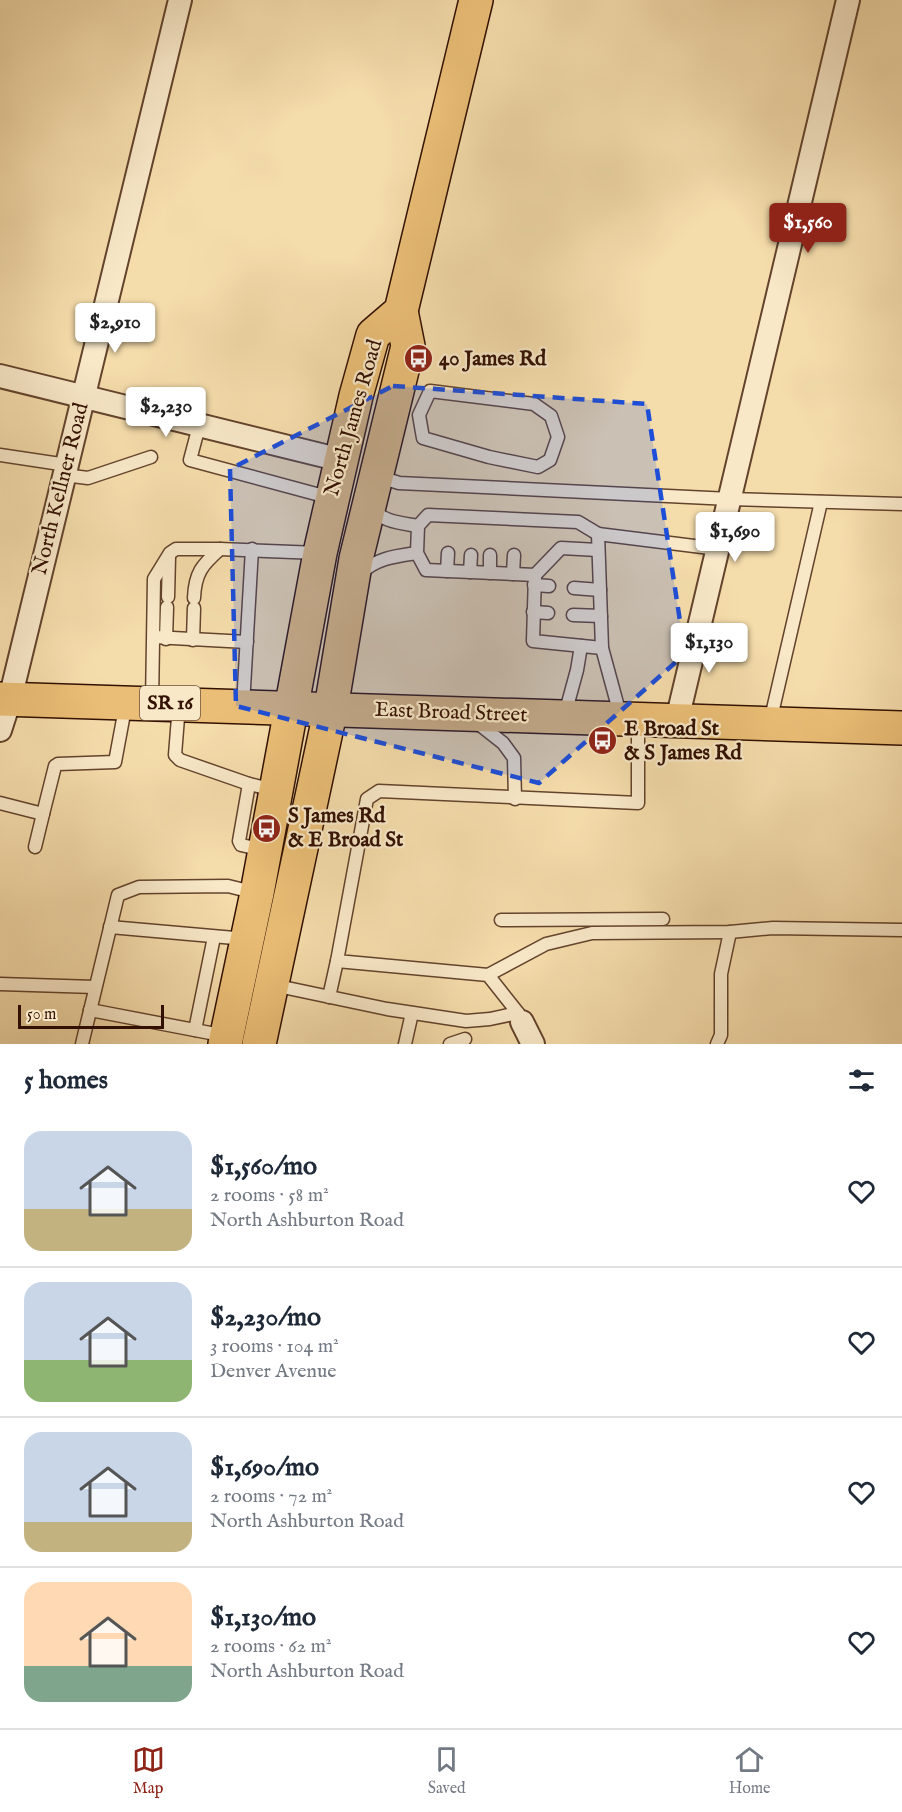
<!DOCTYPE html>
<html lang="en">
<head>
<meta charset="utf-8">
<style>
	body { margin:0; font-family:"IM FELL English",serif; background:#f6f6f7; color:#1f2937; height:100vh; display:flex; flex-direction:column; font-size:22px; white-space:nowrap }
	* { box-sizing:border-box; margin:0 }
	p { font-size:20px; color:#747a83 }
	.icon { flex:none; width:33px; height:33px; fill:none; stroke:currentColor; stroke-width:2; stroke-linecap:round; stroke-linejoin:round }
	.map { position:relative; height:1044px; overflow:hidden }
	.panel { display:flex; flex-direction:column; background:#fff; flex:1 }
	.panel>* { flex:none }
	.scale { position:absolute; left:18px; bottom:15px; width:146px; box-sizing:border-box; padding-left:6px; border:3px solid #321002; border-top:0; font-size:16px; line-height:21px; white-space:nowrap; color:#321002; -webkit-text-stroke:4px #f8e8c8; paint-order:stroke }
	.price { position:absolute; translate:-50% -51px; padding:0 14px; border-radius:6px; background:#fff; color:#222; font-size:20px; line-height:39px; filter:drop-shadow(0 2px 3px #0008) }
	.price::after { content:''; position:absolute; left:50%; top:36px; width:18px; height:14px; margin-left:-9px; background:inherit; clip-path:polygon(0 0,100% 0,50% 100%) }
	.price.selected { background:#8f2418; color:#fff }
	ul { padding:0; list-style:none }
	li { display:flex; align-items:center; gap:18px; height:150px; padding:0 24px }
	li+li { border-top:2px solid #e0e1e3 }
	li span { display:grid; place-items:center; flex:none; width:168px; height:120px; border-radius:18px; color:#555 }
	li>.icon { margin-inline-start:auto }
	span .icon { width:72px; height:72px; fill:#fffc; stroke-width:1 }
	li b { font-size:26px }
	h2 { display:flex; justify-content:space-between; align-items:center; height:72px; padding:0 24px; font-size:26px }
	.dock { display:flex; justify-content:space-around; align-items:center; height:84px; border-top:2px solid #e0e1e3; background:#fff; font-size:16px; color:#747a83 }
	.dock a { display:grid; justify-items:center; gap:3px }
	.dock .selected { color:#8f2418 }
	.map>svg:first-child { display:block }
</style>
</head>
<body>
<div class="map">
<svg width="902" height="1044" viewBox="0 0 902 1044">
	<rect width="100%" height="100%" fill="#f5dcab"/>
	<filter id="stains"><feTurbulence type="fractalNoise" baseFrequency=".00333" numOctaves="4"/><feColorMatrix values="0 0 0 0 .2 0 0 0 0 .09 0 0 0 0 .02 0 0 0 .5 -.17"/></filter>
	<radialGradient id="worn" r=".72"><stop offset=".6" stop-color="#630" stop-opacity="0"/><stop offset="1" stop-color="#630" stop-opacity=".3"/></radialGradient>
	<g fill="none" stroke-linecap="round" stroke-linejoin="round">
		<defs>
			<g id="lane">
				<polygon points="430,391 534,404 551,416 558,437 550,460 538,467 489,457 423,438 419,415"/>
				<polyline points="199,426 190,460 331,498"/>
				<polyline points="0,455 67,465"/>
				<polyline points="64,475 88,478 151,457"/>
				<polyline points="377,476 399,483 730,499 902,504"/>
				<path d="M371 507C381 522 402 523 418 526"/>
				<polyline points="598,534 578,522 428,515 418,526 417,553 426,570 535,575 533,641 602,648"/>
				<polyline points="447,571 448,553"/>
				<polyline points="470,572 471,555"/>
				<polyline points="490,573 490,555"/>
				<path d="M360 574C376 558 396 556 417 553"/>
				<polyline points="513,574 514,555"/>
				<polyline points="535,575 561,548 598,550"/>
				<polyline points="534,585 549,586"/>
				<polyline points="574,588 600,590"/>
				<polyline points="168,597 169,557"/>
				<path d="M194 598C195 573 202 565 220 549"/>
				<polyline points="533,612 548,613"/>
				<polyline points="573,615 601,616"/>
				<polyline points="154,637 247,642"/>
				<polyline points="166,639 167,607"/>
				<polyline points="193,640 194,608"/>
				<polyline points="152,703 154,579 170,553 176,549 220,549 318,553"/>
				<polyline points="179,705 175,755 180,760 249,784"/>
				<polyline points="243,705 252,549"/>
				<polyline points="565,714 577,670 581,646"/>
				<polyline points="621,718 602,648 598,534 718,549"/>
				<polyline points="475,721 503,743 514,758 515,799"/>
				<polyline points="770,722 821,502"/>
				<polyline points="0,803 43,814 55,766 58,764 115,762 126,703"/>
				<polyline points="35,847 43,814"/>
				<polyline points="264,850 241,845 239,841 249,784 274,790"/>
				<polyline points="501,920 663,919"/>
				<polyline points="110,927 246,939"/>
				<polyline points="488,975 546,944 592,933 730,932 773,928 902,930"/>
				<polyline points="0,984 95,987"/>
				<polyline points="273,985 387,1009 466,1021 490,1019 518,1013"/>
				<polyline points="329,997 337,961"/>
				<polyline points="90,1010 226,1036"/>
				<polyline points="522,1022 518,1013 488,975 337,961 367,799 379,791 638,803 638,721"/>
				<polyline points="195,1030 214,937"/>
				<polyline points="82,1044 118,895 139,887 228,886 256,893"/>
				<polyline points="405,1044 412,1013"/>
				<polyline points="450,1044 465,1039"/>
				<polyline points="717,1044 721,1035 721,974 730,932"/>
			</g>
			<g id="street">
				<polyline points="0,376 341,460"/>
				<polyline points="677,720 848,0"/>
				<polyline points="0,730 10,699 180,0"/>
				<polyline points="522,1022 533,1044"/>
			</g>
			<g id="primary">
				<polyline points="0,699 902,728"/>
				<polyline points="225,1044 257,893 320,553 356,396 373,335 401,311 476,0"/>
				<polyline points="259,1044 331,708 356,559 408,346 401,311"/>
			</g>
		</defs>
		<use href="#lane" stroke="#63432c" stroke-width="15"/>
		<use href="#street" stroke="#63432c" stroke-width="26"/>
		<use href="#primary" stroke="#321002" stroke-width="36"/>
		<use href="#lane" stroke="#f8e8c8" stroke-width="12"/>
		<use href="#street" stroke="#f8e8c8" stroke-width="22"/>
		<use href="#primary" stroke="#eabe76" stroke-width="33"/>
	</g>
	<path fill="#1d4ed8" fill-opacity="0.2" stroke="#1d4ed8" stroke-width="4.5" stroke-dasharray="12 8" stroke-linejoin="round" d="M393 386 647 404 685 654 539 783 236 706 230 469Z"/>
	<defs>
		<symbol id="bus-disc" viewBox="-11 -11 22 22"><circle r="9.5" fill="#8f2418" stroke="#f8e8c8"/><path d="M-5-6H5V4H4V6H2V4H-2V6H-4V4H-5ZM-3.5-4V0h7V-4ZM-3.5 1.2v1.5H-2V1.2ZM2 1.2v1.5H3.5V1.2Z" fill="#fff"/></symbol>
	</defs>
	<g fill-rule="evenodd">
		<use href="#bus-disc" x="402" y="342" width="33" height="33"/>
		<use href="#bus-disc" x="586" y="724" width="33" height="33"/>
		<use href="#bus-disc" x="250" y="812" width="33" height="33"/>
	</g>
	<g text-anchor="middle" dominant-baseline="central" stroke-width="4.5" stroke-linejoin="round" paint-order="stroke">
		<rect fill="#f8e8c8" stroke="#6d513d" stroke-width="1.5" x="140" y="686" width="60" height="34" rx="4.5"/>
		<g font-size="20" font-weight="bold" fill="#321002">
			<text x="170" y="703">SR 16</text>
		</g>
		<g font-size="21" font-weight="bold" fill="#321002" stroke="#f8e8c8" text-anchor="start">
			<text x="439" y="359">40 James Rd</text>
			<text x="624" y="729">E Broad St<tspan x="624" dy="24">&amp; S James Rd</tspan></text>
			<text x="288" y="816">S James Rd<tspan x="288" dy="24">&amp; E Broad St</tspan></text>
		</g>
		<g font-size="21" fill="#321002" stroke="#f8e8c8">
			<text transform="translate(354 418) rotate(-74)">North James Road</text>
			<text transform="translate(61 489) rotate(-76)">North Kellner Road</text>
			<text transform="translate(451 713) rotate(2)">East Broad Street</text>
		</g>
	</g>
	<rect width="100%" height="100%" filter="url(#stains)"/>
	<rect width="100%" height="100%" fill="url(#worn)"/>
</svg>
<div class="scale">50 m</div>
<b class="price selected" style="left:808px;top:254px">$1,560</b>
<b class="price" style="left:115px;top:354px">$2,910</b>
<b class="price" style="left:166px;top:438px">$2,230</b>
<b class="price" style="left:735px;top:563px">$1,690</b>
<b class="price" style="left:709px;top:674px">$1,130</b>
</div>
<section class="panel">
<h2>5 homes<svg class="icon" aria-label="filters" viewBox="0 0 24 24"><path d="M4 7h16M4 17h16"/><circle cx="9" cy="7" r="2"/><circle cx="15" cy="17" r="2"/></svg></h2>
<ul>
<li><span style="background:linear-gradient(#c9d6e8 65%,#c2b280 0)"><svg class="icon" aria-label="home" viewBox="0 0 24 24"><path d="M3 11l9-7 9 7M6 9v11h12V9"/></svg></span><div><b>$1,560/mo</b><p>2 rooms · 58 m²</p><p>North Ashburton Road</p></div><svg class="icon" aria-label="heart" viewBox="0 0 24 24"><path d="M12 20l-8-8c-3-5 5-10 8-4 3-6 11-1 8 4z"/></svg></li>
<li><span style="background:linear-gradient(#c9d6e8 65%,#8fb573 0)"><svg class="icon" aria-label="home" viewBox="0 0 24 24"><path d="M3 11l9-7 9 7M6 9v11h12V9"/></svg></span><div><b>$2,230/mo</b><p>3 rooms · 104 m²</p><p>Denver Avenue</p></div><svg class="icon" aria-label="heart" viewBox="0 0 24 24"><path d="M12 20l-8-8c-3-5 5-10 8-4 3-6 11-1 8 4z"/></svg></li>
<li><span style="background:linear-gradient(#c9d6e8 75%,#c2b280 0)"><svg class="icon" aria-label="home" viewBox="0 0 24 24"><path d="M3 11l9-7 9 7M6 9v11h12V9"/></svg></span><div><b>$1,690/mo</b><p>2 rooms · 72 m²</p><p>North Ashburton Road</p></div><svg class="icon" aria-label="heart" viewBox="0 0 24 24"><path d="M12 20l-8-8c-3-5 5-10 8-4 3-6 11-1 8 4z"/></svg></li>
<li><span style="background:linear-gradient(#ffd9b3 70%,#7fa58c 0)"><svg class="icon" aria-label="home" viewBox="0 0 24 24"><path d="M3 11l9-7 9 7M6 9v11h12V9"/></svg></span><div><b>$1,130/mo</b><p>2 rooms · 62 m²</p><p>North Ashburton Road</p></div><svg class="icon" aria-label="heart" viewBox="0 0 24 24"><path d="M12 20l-8-8c-3-5 5-10 8-4 3-6 11-1 8 4z"/></svg></li>
</ul>
</section>
<nav class="dock">
<a class="selected"><svg class="icon" aria-label="map" viewBox="0 0 24 24"><path d="M3 6l6-2 6 2 6-2v14l-6 2-6-2-6 2zM9 4v14M15 6v14"/></svg>Map</a>
<a><svg class="icon" aria-label="saved" viewBox="0 0 24 24"><path d="M7 4h10v16l-5-4-5 4z"/></svg>Saved</a>
<a><svg class="icon" aria-label="home" viewBox="0 0 24 24"><path d="M3 11l9-7 9 7M6 9v11h12V9"/></svg>Home</a>
</nav>
</body>
</html>
